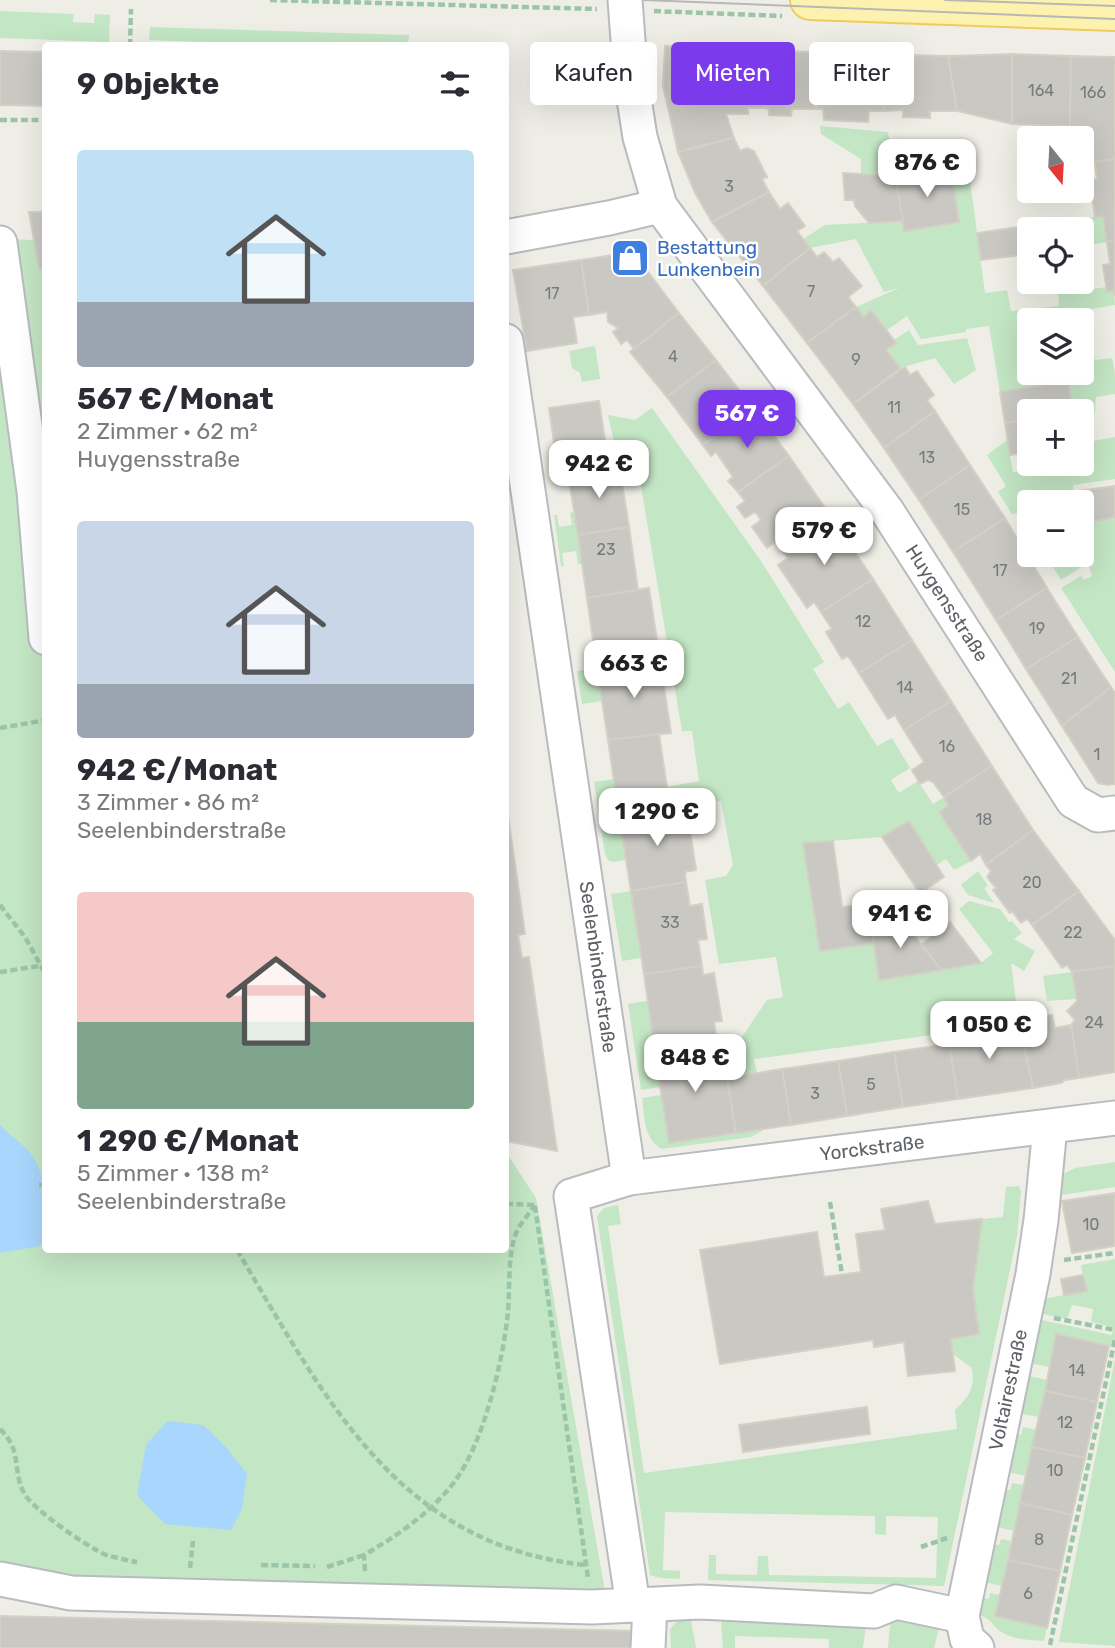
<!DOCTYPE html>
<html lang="de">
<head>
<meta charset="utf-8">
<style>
	body { margin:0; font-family:Rubik,sans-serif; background:#f7f7f7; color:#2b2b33; height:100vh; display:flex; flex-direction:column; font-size:26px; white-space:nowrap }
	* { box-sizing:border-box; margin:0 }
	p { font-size:23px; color:#7c7c81 }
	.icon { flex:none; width:38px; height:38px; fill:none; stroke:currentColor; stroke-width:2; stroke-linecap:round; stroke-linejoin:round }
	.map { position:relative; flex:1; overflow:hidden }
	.drawer { position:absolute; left:42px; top:42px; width:467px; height:1211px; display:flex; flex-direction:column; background:#fff; border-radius:7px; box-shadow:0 7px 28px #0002 }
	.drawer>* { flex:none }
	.hud { position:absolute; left:530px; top:42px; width:480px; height:63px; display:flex; gap:14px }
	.needle { width:46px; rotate:162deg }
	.tools { position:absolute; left:1017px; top:126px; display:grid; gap:14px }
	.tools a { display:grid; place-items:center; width:77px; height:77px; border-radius:7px; background:#fff; box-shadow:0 7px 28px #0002; font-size:35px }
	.price { position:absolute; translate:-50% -60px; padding:0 16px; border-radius:14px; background:#fff; color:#222; font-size:23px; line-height:46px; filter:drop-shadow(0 2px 4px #0008) }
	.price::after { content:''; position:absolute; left:50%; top:42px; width:21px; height:16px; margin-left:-10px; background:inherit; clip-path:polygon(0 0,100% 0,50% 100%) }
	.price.active { background:#7c3aed; color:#fff }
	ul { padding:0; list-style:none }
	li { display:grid; align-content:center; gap:14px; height:371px; padding:0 35px }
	li span { display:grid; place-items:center; height:217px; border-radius:7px; color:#555 }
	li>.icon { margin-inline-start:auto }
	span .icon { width:126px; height:126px; fill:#fffc; stroke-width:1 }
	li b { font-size:30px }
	h2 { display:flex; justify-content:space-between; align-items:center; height:84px; padding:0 35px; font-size:30px }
	.tag { padding:0 24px; border-radius:7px; background:#fff; box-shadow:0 7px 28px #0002; font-size:24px; line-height:63px }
	.tag.active { background:#7c3aed; color:#fff }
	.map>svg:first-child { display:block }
</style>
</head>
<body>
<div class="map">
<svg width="1115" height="1648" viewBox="0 0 1115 1648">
	<rect width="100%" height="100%" fill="#efeee6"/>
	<g fill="#c3e6c4" fill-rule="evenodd">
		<polygon points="0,11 74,14 73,22 94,23 95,14 110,15 109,42 0,38"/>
		<polygon points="150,27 409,35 408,45 293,45 149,40"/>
		<polygon points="820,126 888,132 895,176 861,175 861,159 821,134"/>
		<path d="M968 165 985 293 1007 290 1011 311 1059 306 1058 294 1106 287 1107 292 1114 290 1115 305 1086 310 1095 360 1112 358 1115 373V394L1096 397 1095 412 1092 420 1085 423 1082 421V411H1074L1067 381 1000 392 989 326 966 329V332L921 339 907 316 887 330 871 311 864 317 856 307 899 288 884 292 856 239 810 248 803 239 825 225 903 221 904 231 958 223 951 168ZM1029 320H1082V373H1029Z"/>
		<polygon points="1103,216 1107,242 1082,246 1082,229 1047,229 1046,223"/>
		<polygon points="0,239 34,240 39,269 46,269 46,1250 506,1250 506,1152 536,1198 607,1603 44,1584 0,1571"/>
		<polygon points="909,330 918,345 967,338 976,370 954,384 935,358 900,368 886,350 896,343 894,340"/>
		<polygon points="595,346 600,379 582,382 580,373 572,368 569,351"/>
		<polygon points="652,408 761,561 824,662 813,669 838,709 849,702 877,746 892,738 910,768 891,780 899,793 918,781 933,804 944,797 948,806 939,812 971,861 954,870 946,859 937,865 909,822 882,837 804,843 820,950 874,943 879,980 981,963 993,953 959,909 969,901 1000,909 1009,922 1012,921 1022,933 1014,939 1035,951 1024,971 1011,963 1016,1002 944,1012 947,1033 754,1059 757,1073 727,1078 725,1062 767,1000 783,997 776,957 719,964 705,880 726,876 733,865 721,801 670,807 667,787 699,781 692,731 682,731 637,462 619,464 608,415 635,420"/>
		<polygon points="1115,437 1115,479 1073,485 1074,502 1029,502 1029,528 1020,513 1012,514 998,492 1006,486 987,455 1007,440 1013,472 1031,469 1031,464 1082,464 1082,443"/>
		<polygon points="574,512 582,564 578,564 576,551 562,553 564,566 561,566 554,515 557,515 559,527 572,525 570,513"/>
		<polygon points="1115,517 1115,672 1061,588 1081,576 1084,580 1092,576 1088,563 1061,580 1046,555 1082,555 1082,544 1086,544 1082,521"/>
		<polygon points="597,668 602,701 582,704 577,671"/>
		<polygon points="614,779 626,860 613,862 608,860 605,854 594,782"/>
		<polygon points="978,871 988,886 984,888 994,903 968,895 961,885"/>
		<polygon points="631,891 641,958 622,961 611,894"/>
		<polygon points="1072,972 1077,999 1047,1001 1043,976"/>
		<polygon points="647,1001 660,1087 641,1090 628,1004"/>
		<path d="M661 1095 669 1143 762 1129V1131L751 1137 662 1149C643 1139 645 1117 642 1098Z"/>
		<polygon points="1115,1162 1115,1187 1062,1195 1063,1174 1075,1168"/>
		<path d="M1019 1186 1021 1191 1017 1236 944 1586 708 1580 709 1555H716V1574L757 1575 758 1556H768L769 1575 936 1578 938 1517 886 1516V1535L875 1534V1516L665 1512 663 1570 680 1571V1579L660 1578 650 1575 597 1216 604 1208 618 1205 621 1224 608 1226 644 1473 957 1429 955 1410C969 1397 975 1388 972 1368L953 1354 951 1339 979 1334 973 1289 982 1219 1003 1217 1006 1187Z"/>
		<polygon points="1115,1259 1115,1347 1057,1334 1050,1367 1028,1363 1037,1319 1112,1335 1113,1327 1091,1322 1093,1309 1072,1305 1067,1319 1039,1313 1042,1299 1086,1291 1081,1265"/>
		<polygon points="1115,1359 1115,1646 1059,1642 1061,1630"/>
		<polygon points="1025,1375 1047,1380 1039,1417 1017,1413"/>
		<polygon points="1023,1427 1036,1430 1026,1476 1004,1471 1012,1433 1021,1435"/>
		<polygon points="1012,1483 1024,1485 1014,1531 992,1526 1000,1489 1010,1490"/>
		<polygon points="1001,1539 1011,1541 1002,1586 980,1581 989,1544 999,1545"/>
		<path d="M990 1593 1000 1595 995 1616 1047 1628 1044 1641C1031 1640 1017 1640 1005 1634 992 1628 993 1618 978 1615L977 1597 989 1599Z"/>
		<polygon points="891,1613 936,1620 939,1628 934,1648 888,1648"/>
		<polygon points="678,1620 691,1620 696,1648 671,1648 670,1629"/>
		<polygon points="721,1621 866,1625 863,1648 829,1648 829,1639 735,1636 735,1648 723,1648"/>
	</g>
	<g fill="#a9d6fd">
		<path d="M0 1124C8 1134 19 1141 28 1150 50 1176 46 1214 45 1245L0 1253Z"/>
		<polygon points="167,1421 203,1425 226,1447 247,1474 242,1509 231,1530 165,1524 137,1495 146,1445"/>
	</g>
	<g fill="#cac8c3" stroke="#d4d0c4" stroke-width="2">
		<polygon points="665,46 765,51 764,108 748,108 748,114 726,114 734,138 678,152 663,86"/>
		<polygon points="0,51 46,52 46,106 0,105"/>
		<polygon points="765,51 817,52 816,109 792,109 791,116 769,115 769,109 764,108"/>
		<polygon points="817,52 876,54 885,111 869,111 868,122 824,120 823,109 816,109"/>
		<polygon points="876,54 948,56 957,111 930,111 930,118 903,117 903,110 885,111"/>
		<polygon points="1012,54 1012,124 957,111 948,56"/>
		<polygon points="1012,54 1071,56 1070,126 1012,124"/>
		<polygon points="1071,56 1115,57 1115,159 1095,162 1085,127 1070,126"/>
		<polygon points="734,138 740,151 747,148 754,151 767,177 762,179 769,192 712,222 695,193 678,152"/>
		<polygon points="1115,159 1115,240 1107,242 1103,216 1095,217 1090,180 1097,179 1095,162"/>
		<polygon points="951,168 959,222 904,231 895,176"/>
		<polygon points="843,173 895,176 903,221 869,223 855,206 854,200 845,200"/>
		<polygon points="769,192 780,209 788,203 805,226 797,231 810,248 763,286 712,222"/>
		<polygon points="29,212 46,212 46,269 39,269"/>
		<polygon points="1046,223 1047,229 1029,229 1029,254 981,260 977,233"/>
		<polygon points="1115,240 1115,296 1114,290 1107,292 1103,265 1110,264 1107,242"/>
		<polygon points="810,248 817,257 824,252 833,262 839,258 862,286 848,297 856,307 807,343 763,286"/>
		<polygon points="626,253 639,260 679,313 634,349 627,340 621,344 613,332 618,328 608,322 607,312 589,315 581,260"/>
		<polygon points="581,260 589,315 573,317 577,343 527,351 513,270"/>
		<polygon points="856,307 864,317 871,310 894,340 896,343 886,350 900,368 853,404 807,343"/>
		<polygon points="679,313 716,360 667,397 630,352"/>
		<polygon points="716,360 753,408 703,445 667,397"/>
		<polygon points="905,367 910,375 917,371 934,395 927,400 935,411 884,448 853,404"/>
		<polygon points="1068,381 1073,410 1029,411 1029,419 1005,423 1000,392"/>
		<polygon points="599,401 609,466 559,477 549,408"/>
		<polygon points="753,408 789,456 738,492 728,481 733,477 716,452 711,456 703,445"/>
		<polygon points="935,411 970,465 919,500 884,448"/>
		<polygon points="1029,419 1029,452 1010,455 1005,423"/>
		<polygon points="789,456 832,518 782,550 776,541 767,548 752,527 761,520 755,512 745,518 737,507 745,501 738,492"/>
		<polygon points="619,464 629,527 578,535 568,475"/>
		<polygon points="970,465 1005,518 953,552 919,500"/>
		<polygon points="1115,486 1115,517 1083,523 1082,502 1080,502 1078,491"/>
		<polygon points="832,518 873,579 821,612 814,602 807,608 778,565 788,558 782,550"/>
		<polygon points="1005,518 1047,588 996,620 953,552"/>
		<polygon points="629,527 638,590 587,598 578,535"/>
		<polygon points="873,579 912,640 859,673 848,656 842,659 826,632 832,629 821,612"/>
		<polygon points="649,588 660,660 597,668 587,598"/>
		<polygon points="1047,588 1078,637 1026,669 996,620"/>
		<polygon points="1078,637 1111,687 1062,726 1026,669"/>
		<polygon points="912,640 951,701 904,730 895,715 888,719 859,673"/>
		<polygon points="660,660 671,733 608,740 597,668"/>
		<polygon points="1111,687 1115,693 1115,784 1108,785 1098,783 1062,726"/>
		<polygon points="951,701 992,766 944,797 933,782 928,780 920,784 912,770 924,762 904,730"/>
		<polygon points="659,734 670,807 619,816 608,740"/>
		<polygon points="992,766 1033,830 986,865 980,854 971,861 939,812 948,806 944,797"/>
		<polygon points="506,802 525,934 518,935 522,958 529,957 557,1151 506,1141"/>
		<polygon points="675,806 677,819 688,817 696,870 685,872 686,882 631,891 619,816"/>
		<polygon points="909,821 944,877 920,893 882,837"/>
		<polygon points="1033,830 1079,891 1032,925 1027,919 1021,923 1012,911 1010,913 993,890 996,888 987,877 991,871 986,865"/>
		<polygon points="833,841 842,907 868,904 874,943 820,951 803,843"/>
		<polygon points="686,882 690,906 702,904 707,939 698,940 702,966 644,974 631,891"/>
		<polygon points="1079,891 1115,940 1115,966 1072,972 1067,965 1062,968 1032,925"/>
		<polygon points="909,914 916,938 941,970 879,980 871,924"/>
		<polygon points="950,922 981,963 941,970 922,944"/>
		<polygon points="702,966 703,975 714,973 722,1021 714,1022 717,1043 655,1053 644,974"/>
		<polygon points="1115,966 1115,1072 1079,1078 1071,1025 1075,1020 1067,1011 1077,1001 1072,972"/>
		<polygon points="1052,1015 1055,1028 1071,1025 1079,1078 1065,1080 1061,1083 1033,1088 1021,1032 1035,1031 1033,1018"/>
		<polygon points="990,1019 995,1027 1008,1025 1010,1034 1021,1032 1033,1088 958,1099 949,1044 957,1042 955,1033 968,1030 971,1022"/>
		<polygon points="717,1043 722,1078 727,1078 736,1133 669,1143 655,1053"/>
		<polygon points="949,1044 958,1099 903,1107 894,1052"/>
		<polygon points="894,1052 903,1107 847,1116 838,1061"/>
		<polygon points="838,1061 847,1116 791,1125 782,1069"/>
		<polygon points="782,1069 791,1125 736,1133 727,1078"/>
		<polygon points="1115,1193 1115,1246 1072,1253 1062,1201"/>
		<polygon points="928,1201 935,1224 982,1219 973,1289 979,1334 951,1339 955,1371 908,1376 904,1342 874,1347 873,1340 720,1364 700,1250 817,1232 824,1277 861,1272 856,1234 885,1230 881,1209"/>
		<polygon points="1083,1275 1087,1291 1064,1295 1061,1279"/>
		<polygon points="1056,1334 1109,1346 1097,1402 1045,1391"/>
		<polygon points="1045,1391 1097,1402 1085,1458 1032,1447"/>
		<polygon points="867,1407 870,1434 743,1452 739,1425"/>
		<polygon points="1032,1447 1085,1458 1072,1515 1020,1503"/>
		<polygon points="1020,1503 1072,1515 1060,1571 1008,1560"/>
		<polygon points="1008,1560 1060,1571 1047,1628 995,1616"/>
		<polygon points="0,1616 637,1631 637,1648 0,1648"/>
	</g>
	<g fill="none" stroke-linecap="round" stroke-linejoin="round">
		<defs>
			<g id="minor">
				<polyline points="625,0 631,80 640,137 660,206 887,511 1073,801 1098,815 1115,813"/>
				<polyline points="506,237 609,218 660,206"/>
				<polyline points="0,243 34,491 46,638"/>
				<polyline points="506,341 629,1178"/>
				<polyline points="0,1579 71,1593 592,1607 700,1602 874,1611 896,1602 962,1616"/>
				<polyline points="633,1605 571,1196 629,1178 1115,1118"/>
				<polyline points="648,1648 650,1605"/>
				<polyline points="977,1648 967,1639 962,1616 1033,1274 1041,1220 1050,1127"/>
			</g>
			<polyline id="major" points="810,0 1115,11"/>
		</defs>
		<use href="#minor" stroke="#b8bbbf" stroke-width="37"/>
		<use href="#major" stroke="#eeca60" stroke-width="42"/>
		<g stroke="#9bc5a8" stroke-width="4.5" stroke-dasharray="7 3.5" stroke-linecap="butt">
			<polyline points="270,0 597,9"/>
			<polyline points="654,11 782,16"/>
			<polyline points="130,46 131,9"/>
			<polyline points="0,120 46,120"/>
			<polyline points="0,728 46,720"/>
			<polyline points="0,905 25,937 46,975"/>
			<polyline points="0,972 46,965"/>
			<polyline points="39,1185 46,1185"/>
			<polyline points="830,1202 842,1274"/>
			<polyline points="506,1204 536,1205"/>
			<polyline points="535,1206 588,1578"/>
			<path d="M237 1250C324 1396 397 1546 586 1565"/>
			<polyline points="1064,1260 1115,1253"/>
			<polyline points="1054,1318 1115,1330"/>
			<path d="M0 1429C23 1451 12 1471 24 1493 32 1509 89 1548 106 1555 116 1558 127 1560 137 1562"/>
			<polyline points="921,1547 947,1538"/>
			<polyline points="261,1565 315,1566"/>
			<polyline points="327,1567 364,1555"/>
			<polyline points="190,1568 193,1541"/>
			<path d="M365 1571 364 1555C397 1536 432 1512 455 1481 483 1443 501 1368 507 1321 511 1293 506 1256 517 1231 521 1222 530 1213 535 1205"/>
			<polyline points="1050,1645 1115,1339"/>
		</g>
		<use href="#minor" stroke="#fff" stroke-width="33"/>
		<use href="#major" stroke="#fdf2ad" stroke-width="38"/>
		<g stroke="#b6b7b7" stroke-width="2">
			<polyline points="644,0 1115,19"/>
			<polyline points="945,0 1115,6"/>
		</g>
	</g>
	<defs>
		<symbol id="shop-square" viewBox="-11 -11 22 22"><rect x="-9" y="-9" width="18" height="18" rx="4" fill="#3f7fe0" stroke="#fff"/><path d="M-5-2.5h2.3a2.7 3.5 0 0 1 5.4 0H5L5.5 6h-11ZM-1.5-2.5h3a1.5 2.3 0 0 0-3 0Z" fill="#fff"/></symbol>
	</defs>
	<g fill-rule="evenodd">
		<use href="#shop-square" x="608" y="236" width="44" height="44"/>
	</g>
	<g text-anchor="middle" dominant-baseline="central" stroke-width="5" stroke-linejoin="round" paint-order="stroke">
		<g font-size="16" fill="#787b7d">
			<text x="1041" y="90">164</text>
			<text x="1093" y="92">166</text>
			<text x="729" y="186">3</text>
			<text x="811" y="291">7</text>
			<text x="552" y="293">17</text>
			<text x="673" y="356">4</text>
			<text x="856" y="359">9</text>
			<text x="894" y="407">11</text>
			<text x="927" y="457">13</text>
			<text x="962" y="509">15</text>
			<text x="606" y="549">23</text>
			<text x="1000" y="570">17</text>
			<text x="863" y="621">12</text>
			<text x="1037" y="628">19</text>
			<text x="1069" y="678">21</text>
			<text x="905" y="687">14</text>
			<text x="947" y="746">16</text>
			<text x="1097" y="754">1</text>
			<text x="984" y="819">18</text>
			<text x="1032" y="882">20</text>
			<text x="670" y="922">33</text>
			<text x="1073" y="932">22</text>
			<text x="1094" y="1022">24</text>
			<text x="871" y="1084">5</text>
			<text x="815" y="1093">3</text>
			<text x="1091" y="1224">10</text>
			<text x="1077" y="1370">14</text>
			<text x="1065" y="1422">12</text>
			<text x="1055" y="1470">10</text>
			<text x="1039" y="1539">8</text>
			<text x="1028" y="1593">6</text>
		</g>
		<g font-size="19" fill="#366cbe" stroke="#fff" text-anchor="start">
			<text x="657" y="247">Bestattung<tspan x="657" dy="22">Lunkenbein</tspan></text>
		</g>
		<g font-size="19" fill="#5d6166" stroke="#fff">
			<text transform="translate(947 603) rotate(57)">Huygensstraße</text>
			<text transform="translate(598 967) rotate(82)">Seelenbinderstraße</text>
			<text transform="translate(872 1148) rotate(-7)">Yorckstraße</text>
			<text transform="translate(1008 1390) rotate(-78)">Voltairestraße</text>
		</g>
	</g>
</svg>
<div class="tools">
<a><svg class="needle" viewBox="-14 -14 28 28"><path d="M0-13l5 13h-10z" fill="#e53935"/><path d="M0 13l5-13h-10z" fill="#7c7c81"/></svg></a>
<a><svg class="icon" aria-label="locate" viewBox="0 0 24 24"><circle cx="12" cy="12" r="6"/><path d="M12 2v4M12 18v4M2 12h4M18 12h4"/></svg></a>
<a><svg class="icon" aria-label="layers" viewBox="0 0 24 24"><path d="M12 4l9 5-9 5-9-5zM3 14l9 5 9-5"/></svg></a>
<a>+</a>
<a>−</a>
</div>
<b class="price" style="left:927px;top:199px">876 €</b>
<b class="price active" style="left:747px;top:450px">567 €</b>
<b class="price" style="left:599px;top:500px">942 €</b>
<b class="price" style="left:824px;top:567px">579 €</b>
<b class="price" style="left:634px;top:700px">663 €</b>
<b class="price" style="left:657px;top:848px">1 290 €</b>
<b class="price" style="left:900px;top:950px">941 €</b>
<b class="price" style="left:989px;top:1061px">1 050 €</b>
<b class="price" style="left:695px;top:1094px">848 €</b>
<div class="hud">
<a class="tag">Kaufen</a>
<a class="tag active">Mieten</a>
<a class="tag">Filter</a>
</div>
<section class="drawer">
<h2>9 Objekte<svg class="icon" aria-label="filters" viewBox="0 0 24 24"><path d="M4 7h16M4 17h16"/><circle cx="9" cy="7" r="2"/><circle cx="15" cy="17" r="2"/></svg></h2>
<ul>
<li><span style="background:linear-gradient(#bfe0f5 70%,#9aa5b1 0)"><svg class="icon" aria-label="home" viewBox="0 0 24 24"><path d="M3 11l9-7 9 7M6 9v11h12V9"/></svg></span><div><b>567 €/Monat</b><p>2 Zimmer · 62 m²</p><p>Huygensstraße</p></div></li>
<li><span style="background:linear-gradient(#c9d6e8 75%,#9aa5b1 0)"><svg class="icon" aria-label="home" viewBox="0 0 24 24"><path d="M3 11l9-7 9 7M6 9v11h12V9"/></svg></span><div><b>942 €/Monat</b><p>3 Zimmer · 86 m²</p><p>Seelenbinderstraße</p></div></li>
<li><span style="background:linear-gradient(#f6c9c9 60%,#7fa58c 0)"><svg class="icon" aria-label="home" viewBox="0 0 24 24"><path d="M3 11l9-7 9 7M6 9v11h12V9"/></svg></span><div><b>1 290 €/Monat</b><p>5 Zimmer · 138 m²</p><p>Seelenbinderstraße</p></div></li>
</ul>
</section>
</div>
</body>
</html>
